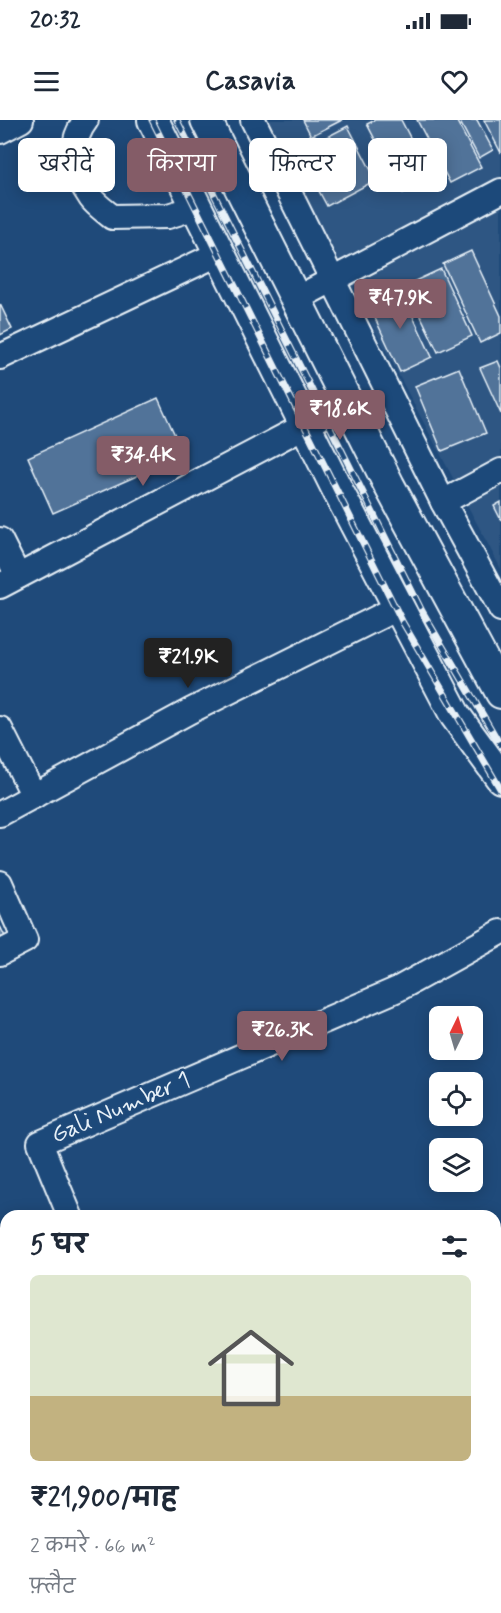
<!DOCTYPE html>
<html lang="hi">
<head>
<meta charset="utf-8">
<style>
	body { margin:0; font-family:Mynerve,"Playpen Sans Deva",sans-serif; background:#f6f6f7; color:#1f2937; height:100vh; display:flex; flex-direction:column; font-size:22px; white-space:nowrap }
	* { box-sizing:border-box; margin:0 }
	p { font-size:20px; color:#747a83 }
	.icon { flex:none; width:33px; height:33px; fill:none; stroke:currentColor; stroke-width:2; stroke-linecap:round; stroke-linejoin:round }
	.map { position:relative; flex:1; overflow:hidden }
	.drawer { position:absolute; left:0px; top:1090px; width:501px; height:404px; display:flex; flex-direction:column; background:#fff; border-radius:18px 18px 0 0; box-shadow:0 3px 15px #0003 }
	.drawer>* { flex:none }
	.hud { position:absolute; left:18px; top:18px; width:465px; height:54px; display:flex; gap:12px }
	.needle { width:39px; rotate:5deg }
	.controls { position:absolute; left:429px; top:886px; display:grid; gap:12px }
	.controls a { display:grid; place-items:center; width:54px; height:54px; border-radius:9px; background:#fff; box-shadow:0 3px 15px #0003; font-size:30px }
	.price { position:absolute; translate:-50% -51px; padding:0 14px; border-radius:6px; background:#845c67; color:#fff; font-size:20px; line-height:39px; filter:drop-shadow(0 2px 3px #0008) }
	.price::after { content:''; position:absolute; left:50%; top:36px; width:18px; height:14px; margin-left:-9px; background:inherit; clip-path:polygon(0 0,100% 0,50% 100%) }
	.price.on { background:#222; color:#fff }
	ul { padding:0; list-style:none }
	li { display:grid; align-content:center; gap:12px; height:318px; padding:0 30px }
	li span { display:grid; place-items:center; height:186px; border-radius:9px; color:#555 }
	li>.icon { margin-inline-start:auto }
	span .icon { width:108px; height:108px; fill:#fffc; stroke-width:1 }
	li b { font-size:26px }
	h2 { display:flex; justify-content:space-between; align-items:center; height:72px; padding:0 30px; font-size:26px }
	.chip { padding:0 21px; border-radius:9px; background:#fff; box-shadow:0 3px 15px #0003; font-size:21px; line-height:54px }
	.chip.on { background:#845c67; color:#fff }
	.status { display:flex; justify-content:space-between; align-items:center; height:42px; padding:0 30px; background:#fff; direction:ltr }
	.status svg { height:16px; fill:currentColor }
	header { display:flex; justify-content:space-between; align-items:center; height:78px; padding:0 30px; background:#fff; font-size:27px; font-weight:800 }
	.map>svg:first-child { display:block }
</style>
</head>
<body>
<div class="status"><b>20:32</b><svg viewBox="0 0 49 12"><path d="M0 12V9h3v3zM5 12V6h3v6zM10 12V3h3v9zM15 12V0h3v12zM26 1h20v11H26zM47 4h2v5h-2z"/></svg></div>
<header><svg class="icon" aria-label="menu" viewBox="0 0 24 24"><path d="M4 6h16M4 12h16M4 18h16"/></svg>Casavia<svg class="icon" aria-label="heart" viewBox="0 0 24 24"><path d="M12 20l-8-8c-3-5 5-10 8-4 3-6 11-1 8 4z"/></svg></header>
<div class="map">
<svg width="501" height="1493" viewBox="0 0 501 1493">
	<rect width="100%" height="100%" fill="#1f4a7a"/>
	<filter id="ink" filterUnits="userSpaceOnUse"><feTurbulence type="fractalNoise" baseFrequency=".0167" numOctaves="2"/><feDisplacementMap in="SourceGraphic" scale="12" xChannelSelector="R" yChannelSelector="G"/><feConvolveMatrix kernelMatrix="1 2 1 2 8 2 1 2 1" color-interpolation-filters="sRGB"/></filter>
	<g filter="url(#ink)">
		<polygon fill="#2e5683" points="264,0 501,0 501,449"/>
		<g fill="#517399" stroke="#e8f1f8" stroke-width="1.5">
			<polygon points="303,0 342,0 311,16"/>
			<polygon points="375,0 401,0 431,58 403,73 367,4"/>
			<polygon points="417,0 456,0 481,47 450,63"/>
			<polygon points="459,0 477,0 493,30 479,38"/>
			<polygon points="484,0 501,0 501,33"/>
			<polygon points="348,6 376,60 327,86 298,32"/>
			<polygon points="471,131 501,196 501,213 480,223 443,144"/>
			<polygon points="441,149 472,216 438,232 406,165"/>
			<polygon points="400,169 432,237 400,252 368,183"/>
			<polygon points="0,184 12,209 0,215"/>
			<polygon points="498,241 501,248 501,294 480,248"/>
			<polygon points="459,248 486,313 442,331 415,266"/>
			<polygon points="158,278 184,335 53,393 28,337"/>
			<polygon points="501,382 501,400 494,386"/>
			<polygon points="0,806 9,825 0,829"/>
		</g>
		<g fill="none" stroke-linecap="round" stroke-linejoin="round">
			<defs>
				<g id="minor">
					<path d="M86 0C67 24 74 54 91 78 96 85 105 91 112 97L168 96 197 87"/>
					<polyline points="253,0 443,382 501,489"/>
					<polyline points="0,11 21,0"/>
					<polyline points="296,179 501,71"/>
					<polyline points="0,237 220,133"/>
					<polyline points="443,382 501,351"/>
					<polyline points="0,420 18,456"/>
					<polyline points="0,466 348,283"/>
					<polyline points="0,609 34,676"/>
					<polyline points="0,694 190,591 399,487"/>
					<polyline points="0,763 25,820 0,833"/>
					<polyline points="70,1096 40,1023 398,869 501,812"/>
					<polyline points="0,1123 6,1134"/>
					<polyline points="495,1203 501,1200"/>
					<polyline points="205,1488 208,1493"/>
				</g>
				<g id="major">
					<polyline points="153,0 339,373 455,595 501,658"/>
					<polyline points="206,0 389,365 501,573"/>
				</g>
			</defs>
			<use href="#minor" stroke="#e8f1f8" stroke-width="28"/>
			<use href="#major" stroke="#e8f1f8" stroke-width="34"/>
			<use href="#minor" stroke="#1f4a7a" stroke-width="24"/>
			<use href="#major" stroke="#1f4a7a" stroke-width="30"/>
			<defs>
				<g id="rail">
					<polyline points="152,0 403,503 501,670"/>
					<polyline points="177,0 422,491 501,626"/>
				</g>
			</defs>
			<use href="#rail" stroke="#e8f1f8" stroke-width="7"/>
			<use href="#rail" stroke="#1f4a7a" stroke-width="4.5" stroke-dasharray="14" stroke-linecap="butt"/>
		</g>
	</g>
	<g text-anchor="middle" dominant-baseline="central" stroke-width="5" stroke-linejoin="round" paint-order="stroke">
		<g font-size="24" fill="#e8f1f8" stroke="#1f4a7a">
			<text transform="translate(121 988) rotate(-23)">Gali Number 1</text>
		</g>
	</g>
</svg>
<div class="controls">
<a><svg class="needle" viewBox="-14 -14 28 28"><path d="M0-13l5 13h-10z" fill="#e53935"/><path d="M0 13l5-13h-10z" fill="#747a83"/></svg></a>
<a><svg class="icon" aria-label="locate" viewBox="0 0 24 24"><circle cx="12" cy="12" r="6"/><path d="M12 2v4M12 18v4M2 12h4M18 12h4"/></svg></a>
<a><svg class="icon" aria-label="layers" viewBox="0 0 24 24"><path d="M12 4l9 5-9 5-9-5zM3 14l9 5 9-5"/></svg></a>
</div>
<b class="price" style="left:400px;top:210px">₹47.9K</b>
<b class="price" style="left:340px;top:321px">₹18.6K</b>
<b class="price" style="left:143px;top:367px">₹34.4K</b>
<b class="price on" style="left:188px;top:569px">₹21.9K</b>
<b class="price" style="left:282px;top:942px">₹26.3K</b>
<div class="hud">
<a class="chip">खरीदें</a>
<a class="chip on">किराया</a>
<a class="chip">फ़िल्टर</a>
<a class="chip">नया</a>
</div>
<section class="drawer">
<h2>5 घर<svg class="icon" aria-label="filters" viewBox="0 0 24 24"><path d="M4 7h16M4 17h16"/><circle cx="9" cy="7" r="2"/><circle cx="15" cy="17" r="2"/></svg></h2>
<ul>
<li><span style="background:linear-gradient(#dfe7d0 65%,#c2b280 0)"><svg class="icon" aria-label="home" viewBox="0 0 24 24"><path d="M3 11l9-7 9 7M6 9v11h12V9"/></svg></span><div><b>₹21,900/माह</b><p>2 कमरे · 66 m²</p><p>फ़्लैट</p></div></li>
</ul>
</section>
</div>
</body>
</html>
